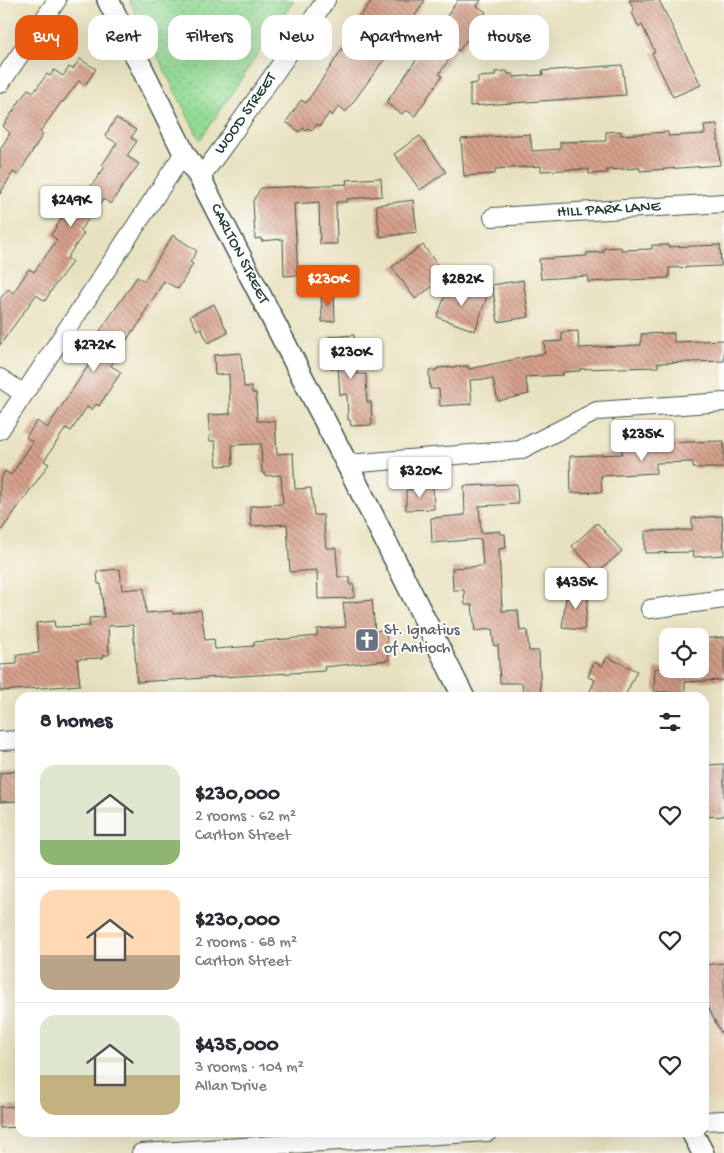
<!DOCTYPE html>
<html lang="en">
<head>
<meta charset="utf-8">
<style>
	body { margin:0; font-family:"Gochi Hand",sans-serif; background:#f7f7f7; color:#2b2b33; height:100vh; display:flex; flex-direction:column; font-size:19px; white-space:nowrap }
	* { box-sizing:border-box; margin:0 }
	p { font-size:16px; color:#7c7c81 }
	.icon { flex:none; width:28px; height:28px; fill:none; stroke:currentColor; stroke-width:2; stroke-linecap:round; stroke-linejoin:round }
	.map { position:relative; flex:1; overflow:hidden }
	.drawer { position:absolute; left:15px; top:692px; width:694px; height:445px; display:flex; flex-direction:column; background:#fff; border-radius:15px; box-shadow:0 5px 20px #0002 }
	.drawer>* { flex:none }
	.guide { position:absolute; left:15px; top:15px; width:695px; height:45px; display:flex; gap:10px }
	.tools { position:absolute; left:659px; top:628px; display:grid; gap:10px }
	.tools a { display:grid; place-items:center; width:50px; height:50px; border-radius:10px; background:#fff; box-shadow:0 5px 20px #0002; font-size:25px }
	.price { position:absolute; translate:-50% -42px; padding:0 11px; border-radius:5px; background:#fff; color:#222; font-size:16px; line-height:32px; filter:drop-shadow(0 1px 2px #0008) }
	.price::after { content:''; position:absolute; left:50%; top:30px; width:15px; height:11px; margin-left:-8px; background:inherit; clip-path:polygon(0 0,100% 0,50% 100%) }
	.price.active { background:#ea580c; color:#fff }
	ul { padding:0; list-style:none }
	li { display:flex; align-items:center; gap:15px; height:125px; padding:0 25px }
	li+li { border-top:1px solid #e1e1e2 }
	li span { display:grid; place-items:center; flex:none; width:140px; height:100px; border-radius:15px; color:#555 }
	li>.icon { margin-inline-start:auto }
	span .icon { width:60px; height:60px; fill:#fffc; stroke-width:1 }
	li b { font-size:21px }
	h2 { display:flex; justify-content:space-between; align-items:center; height:60px; padding:0 25px; font-size:21px }
	.pill { padding:0 18px; border-radius:15px; background:#fff; box-shadow:0 5px 20px #0002; font-size:18px; line-height:45px }
	.pill.active { background:#ea580c; color:#fff }
	.map>svg:first-child { display:block }
</style>
</head>
<body>
<div class="map">
<svg width="724" height="1153" viewBox="0 0 724 1153">
	<defs>
		<pattern id="park-dots" width="8" height="8" patternUnits="userSpaceOnUse" patternTransform="scale(1.25)"><rect width="8" height="8" fill="#93da94"/><path d="M2 2h.1M6 6h.1" fill="none" stroke="#7ebc80" stroke-width="1.8" stroke-linecap="round"/></pattern>
		<pattern id="building-back-hatch" width="6" height="6" patternUnits="userSpaceOnUse" patternTransform="scale(1.25)"><rect width="6" height="6" fill="#d6a08b"/><path d="M-1 5l2 2M0 0l6 6M5-1l2 2" fill="none" stroke="#ad8472"/></pattern>
	</defs>
	<rect width="100%" height="100%" fill="#fdfcf7"/>
	<filter id="ink" filterUnits="userSpaceOnUse"><feTurbulence type="fractalNoise" baseFrequency=".02" numOctaves="2"/><feDisplacementMap in="SourceGraphic" scale="10" xChannelSelector="R" yChannelSelector="G"/><feConvolveMatrix kernelMatrix="1 2 1 2 8 2 1 2 1" color-interpolation-filters="sRGB"/></filter>
	<filter id="wash" filterUnits="userSpaceOnUse"><feTurbulence type="fractalNoise" baseFrequency=".0096" numOctaves="4" result="noise"/><feDisplacementMap in="SourceGraphic" scale="20" xChannelSelector="R" yChannelSelector="G"/><feGaussianBlur stdDeviation="1.12" result="paint"/><feColorMatrix in="noise" values="0 0 0 0 0 0 0 0 0 0 0 0 0 0 0 0 0 1.4 0 .05"/><feComposite in="paint" operator="in"/></filter>
	<g filter="url(#wash)">
		<rect width="100%" height="100%" fill="#e8e1bf"/>
		<polygon fill="#eed7bb" points="724,930 724,1099 704,1100 704,932"/>
		<polygon fill="url(#park-dots)" stroke="#598c64" points="129,0 294,0 200,140"/>
		<g id="blocks">
			<g fill="url(#building-back-hatch)">
				<polygon points="372,0 425,0 407,28 346,112 339,106 332,116 329,113 320,126 317,124 312,131 308,128 306,131 303,128 300,132 286,122 301,100 306,103 323,78 361,20 358,19"/>
				<polygon points="458,0 481,0 477,6 486,12 459,51 456,49 439,74 442,76 415,116 406,110 402,114 386,103"/>
				<polygon points="629,0 659,0 701,85 673,97 652,53 655,52 642,25 639,27 631,11 634,10"/>
				<polygon points="80,59 96,69 85,85 79,81 63,102 62,101 40,132 43,134 18,175 13,172 0,194 0,150 10,133 3,126 28,89 34,92 47,74 50,76 54,70 63,76 69,67 73,69"/>
				<polygon points="622,65 626,95 470,106 470,84 478,83 478,77 495,76 495,72 507,71 508,74 513,74 513,77 543,75 542,71"/>
				<polygon points="116,118 136,130 131,138 137,141 127,156 139,164 110,204 104,199 80,230 84,233 67,258 72,262 55,285 45,301 36,295 0,345 0,299 8,289 13,293 29,269 34,272 57,240 51,235 64,215 55,208 70,188 83,197 105,167 102,165 117,143 105,136"/>
				<polygon points="717,124 720,165 640,171 640,168 607,170 607,173 589,174 589,169 541,171 541,166 495,169 495,174 464,176 461,139 530,134 532,151 560,149 560,142 606,141 606,132 621,131 621,135 668,132 668,136 705,134 704,125"/>
				<polygon points="420,136 446,172 420,190 394,154"/>
				<polygon points="381,178 382,196 347,199 347,202 336,202 337,244 320,244 319,202 294,204 298,275 284,276 283,239 261,241 261,238 255,239 253,201 261,188 347,184 346,180"/>
				<polygon points="413,200 417,232 380,237 376,205"/>
				<polygon points="173,235 197,251 190,262 193,264 178,289 164,281 143,315 144,316 134,331 133,330 111,366 121,372 99,406 96,404 92,410 87,407 71,431 66,428 44,461 49,464 0,532 0,480 5,471 11,475 33,442 26,437 37,421 47,428 98,351 90,347 102,328 137,277 144,281"/>
				<polygon points="423,245 446,277 415,299 392,267"/>
				<polygon points="652,245 668,245 668,247 720,245 721,266 669,268 669,278 588,282 588,276 541,279 539,259 587,256 587,253 604,252 604,248 621,247 621,250 652,249"/>
				<polygon points="523,280 529,317 498,322 492,285"/>
				<polygon points="450,283 487,296 475,331 437,317"/>
				<polygon points="334,292 335,321 322,322 321,293"/>
				<polygon points="214,304 228,333 208,343 201,328 197,330 190,316"/>
				<polygon points="578,331 579,348 641,345 641,334 674,333 674,342 724,340 724,361 658,363 658,367 580,369 580,371 563,372 563,375 525,377 529,394 498,401 493,379 470,380 472,404 440,406 439,389 430,389 429,371 437,370 437,368 469,366 469,369 545,353 544,342 562,341 562,332"/>
				<polygon points="354,335 357,374 366,374 367,402 371,402 372,425 351,426 350,420 348,420 347,394 340,395 338,368 332,369 329,337"/>
				<polygon points="241,353 244,387 252,387 252,393 256,393 257,421 275,421 277,454 293,453 295,489 311,488 314,515 323,515 326,548 336,548 338,577 350,577 350,585 354,585 354,598 318,599 317,570 290,572 287,524 251,526 250,506 283,504 281,475 265,476 265,473 262,473 261,444 232,445 233,465 217,466 215,441 210,441 208,415 230,414 229,374 215,375 214,355"/>
				<polygon points="655,440 655,443 724,441 724,468 693,468 693,462 656,463 656,473 601,476 602,492 571,493 570,456 622,454 622,445 639,445 639,441"/>
				<polygon points="517,484 518,504 479,506 481,533 500,531 500,534 505,534 506,548 499,549 502,611 518,610 520,631 527,630 529,651 539,651 541,698 523,698 522,683 500,683 498,645 494,646 492,629 475,631 472,605 465,605 464,590 453,590 452,568 483,566 481,539 432,543 431,518 465,515 464,486"/>
				<polygon points="433,488 434,509 406,510 406,490"/>
				<polygon points="722,516 724,555 694,557 693,552 645,553 645,531 692,530 692,518"/>
				<polygon points="597,523 622,551 597,573 572,546"/>
				<polygon points="120,569 122,590 144,588 146,613 172,611 173,614 201,610 205,640 214,639 215,649 254,646 254,642 317,636 317,629 346,627 343,603 372,600 375,631 386,630 389,660 324,667 325,671 137,682 133,625 108,626 109,655 103,655 103,658 77,659 80,685 0,691 0,665 17,664 17,655 39,653 36,623 54,621 55,627 90,626 89,618 104,617 101,584 98,584 97,571"/>
				<polygon points="569,590 589,592 584,630 562,628 566,598 568,598"/>
				<polygon points="724,637 724,680 685,682 685,693 654,691 655,668 700,670 700,639"/>
				<polygon points="607,657 637,671 624,698 604,698 590,691 595,680 588,677 594,662 602,666"/>
				<polygon points="724,764 724,816 704,817 704,771 709,771 709,765"/>
				<polygon points="20,771 20,801 0,802 0,773"/>
				<polygon points="724,963 724,1038 704,1001 704,965"/>
				<polygon points="20,1106 20,1127 0,1128 0,1107"/>
			</g>
		</g>
	</g>
	<g filter="url(#ink)">
		<use href="#blocks" fill-opacity="0" stroke="#3d5649" stroke-width="1"/>
		<g fill="none" stroke-linecap="round" stroke-linejoin="round">
			<defs>
				<g id="minor">
					<polyline points="0,84 57,0"/>
					<path id="s1" d="M200 178 225 144 326 0"/>
					<path id="s2" d="M493 217 724 203"/>
					<polyline points="0,378 24,394"/>
					<polyline points="0,430 184,153"/>
					<polyline points="347,464 520,450 597,411 724,402"/>
					<polyline points="650,609 724,599"/>
					<polyline points="0,741 20,740"/>
					<polyline points="704,1121 724,1120"/>
					<polyline points="141,1153 488,1132"/>
				</g>
				<g id="major">
					<path id="s3" d="M108 0 184 153 200 178 347 464 464 698"/>
					<polyline points="692,1132 703,1153"/>
				</g>
			</defs>
			<use href="#minor" stroke="#3d5649" stroke-width="20"/>
			<use href="#major" stroke="#3d5649" stroke-width="24"/>
			<use href="#minor" stroke="#fff" stroke-width="18"/>
			<use href="#major" stroke="#fff" stroke-width="21"/>
		</g>
	</g>
	<defs>
		<symbol id="church-square" viewBox="-11 -11 22 22"><rect x="-9" y="-9" width="18" height="18" rx="4" fill="#6b7280" stroke="#fdfcf7"/><path d="M-1.2-6h2.4v3.5h3.3v2.4h-3.3V6h-2.4V-.1h-3.3v-2.4h3.3Z" fill="#fff"/></symbol>
	</defs>
	<g fill-rule="evenodd">
		<use href="#church-square" x="353" y="626" width="28" height="28"/>
	</g>
	<g text-anchor="middle" dominant-baseline="central" stroke-width="4" stroke-linejoin="round" paint-order="stroke">
		<g font-size="16" fill="#1f3d34" stroke="#fdfcf7">
			<text stroke="none"><textPath href="#s1" startOffset="79">WOOD STREET</textPath></text>
			<text stroke="none"><textPath href="#s2" startOffset="116">HILL PARK LANE</textPath></text>
			<text stroke="none"><textPath href="#s3" startOffset="286">CARLTON STREET</textPath></text>
		</g>
		<g font-size="16" fill="#5b616d" stroke="#fdfcf7" text-anchor="start">
			<text x="384" y="631">St. Ignatius<tspan x="384" dy="18">of Antioch</tspan></text>
		</g>
	</g>
</svg>
<div class="tools">
<a><svg class="icon" aria-label="locate" viewBox="0 0 24 24"><circle cx="12" cy="12" r="6"/><path d="M12 2v4M12 18v4M2 12h4M18 12h4"/></svg></a>
</div>
<b class="price" style="left:71px;top:228px">$249K</b>
<b class="price active" style="left:328px;top:307px">$230K</b>
<b class="price" style="left:462px;top:307px">$282K</b>
<b class="price" style="left:94px;top:373px">$272K</b>
<b class="price" style="left:351px;top:380px">$230K</b>
<b class="price" style="left:642px;top:462px">$235K</b>
<b class="price" style="left:420px;top:499px">$320K</b>
<b class="price" style="left:576px;top:610px">$435K</b>
<div class="guide">
<a class="pill active">Buy</a>
<a class="pill">Rent</a>
<a class="pill">Filters</a>
<a class="pill">New</a>
<a class="pill">Apartment</a>
<a class="pill">House</a>
</div>
<section class="drawer">
<h2>8 homes<svg class="icon" aria-label="filters" viewBox="0 0 24 24"><path d="M4 7h16M4 17h16"/><circle cx="9" cy="7" r="2"/><circle cx="15" cy="17" r="2"/></svg></h2>
<ul>
<li><span style="background:linear-gradient(#dfe7d0 75%,#8fb573 0)"><svg class="icon" aria-label="home" viewBox="0 0 24 24"><path d="M3 11l9-7 9 7M6 9v11h12V9"/></svg></span><div><b>$230,000</b><p>2 rooms · 62 m²</p><p>Carlton Street</p></div><svg class="icon" aria-label="heart" viewBox="0 0 24 24"><path d="M12 20l-8-8c-3-5 5-10 8-4 3-6 11-1 8 4z"/></svg></li>
<li><span style="background:linear-gradient(#ffd9b3 65%,#b9a48a 0)"><svg class="icon" aria-label="home" viewBox="0 0 24 24"><path d="M3 11l9-7 9 7M6 9v11h12V9"/></svg></span><div><b>$230,000</b><p>2 rooms · 68 m²</p><p>Carlton Street</p></div><svg class="icon" aria-label="heart" viewBox="0 0 24 24"><path d="M12 20l-8-8c-3-5 5-10 8-4 3-6 11-1 8 4z"/></svg></li>
<li><span style="background:linear-gradient(#dfe7d0 60%,#c2b280 0)"><svg class="icon" aria-label="home" viewBox="0 0 24 24"><path d="M3 11l9-7 9 7M6 9v11h12V9"/></svg></span><div><b>$435,000</b><p>3 rooms · 104 m²</p><p>Allan Drive</p></div><svg class="icon" aria-label="heart" viewBox="0 0 24 24"><path d="M12 20l-8-8c-3-5 5-10 8-4 3-6 11-1 8 4z"/></svg></li>
</ul>
</section>
</div>
</body>
</html>
